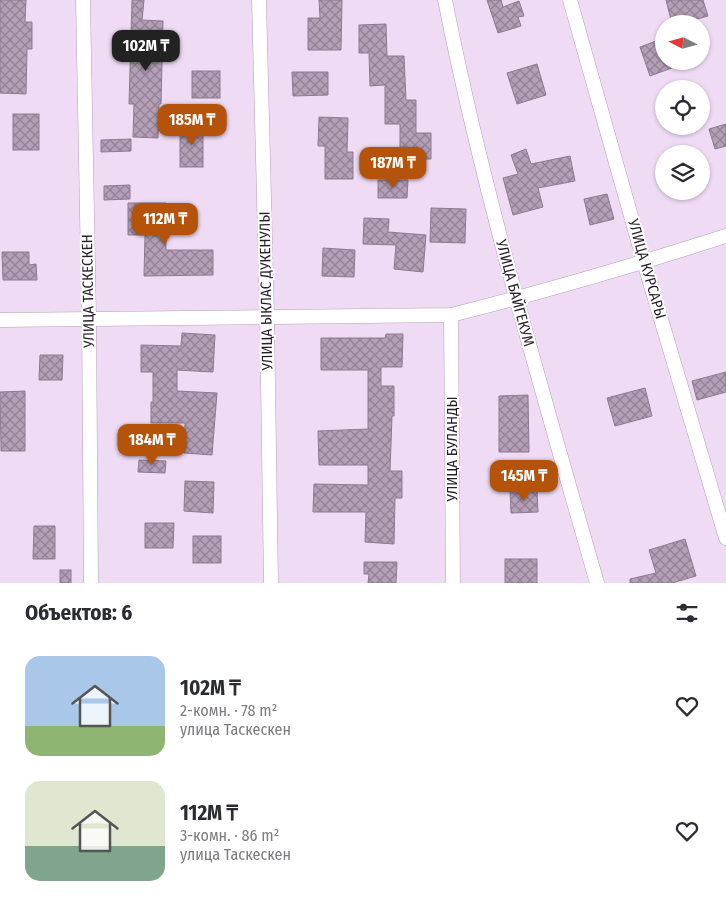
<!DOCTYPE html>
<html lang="ru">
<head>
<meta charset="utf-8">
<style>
	body { margin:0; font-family:"Fira Sans Condensed",sans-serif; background:#f7f7f7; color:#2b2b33; height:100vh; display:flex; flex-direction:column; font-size:19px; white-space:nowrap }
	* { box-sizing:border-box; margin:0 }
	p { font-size:16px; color:#7c7c81 }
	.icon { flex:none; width:28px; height:28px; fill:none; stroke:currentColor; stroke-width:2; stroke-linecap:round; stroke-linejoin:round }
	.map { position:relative; height:583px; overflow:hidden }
	.sheet { display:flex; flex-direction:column; background:#fff; flex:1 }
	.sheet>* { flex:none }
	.needle { width:32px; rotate:276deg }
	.buttons { position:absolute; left:655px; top:15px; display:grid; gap:10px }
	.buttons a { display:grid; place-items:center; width:55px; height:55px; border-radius:50%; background:#fff; box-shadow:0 1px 4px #0004; font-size:25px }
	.price { position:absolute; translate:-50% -42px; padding:0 11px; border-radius:10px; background:#b45309; color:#fff; font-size:16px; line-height:32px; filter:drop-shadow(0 1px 2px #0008) }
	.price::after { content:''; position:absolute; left:50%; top:30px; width:15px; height:11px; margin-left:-8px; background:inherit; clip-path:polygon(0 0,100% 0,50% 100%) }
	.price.active { background:#222; color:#fff }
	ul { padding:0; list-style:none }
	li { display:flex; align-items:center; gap:15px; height:125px; padding:0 25px }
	li span { display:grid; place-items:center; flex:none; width:140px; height:100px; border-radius:15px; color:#555 }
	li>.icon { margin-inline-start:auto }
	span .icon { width:60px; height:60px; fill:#fffc; stroke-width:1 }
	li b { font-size:21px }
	h2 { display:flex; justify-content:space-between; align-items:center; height:60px; padding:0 25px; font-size:21px }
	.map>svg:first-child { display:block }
</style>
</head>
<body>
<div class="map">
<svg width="726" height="583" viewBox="0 0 726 583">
	<defs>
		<pattern id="building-cross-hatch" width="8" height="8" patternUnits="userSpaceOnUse" patternTransform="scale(1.25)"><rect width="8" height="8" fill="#b39fb6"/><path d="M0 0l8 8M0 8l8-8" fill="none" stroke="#928194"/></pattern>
	</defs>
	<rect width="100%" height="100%" fill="#f0dbf4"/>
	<g fill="url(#building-cross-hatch)" stroke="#8d7a90">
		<polygon points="0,0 26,0 25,22 32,22 32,49 27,49 26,94 0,93"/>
		<polygon points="132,0 144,0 142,20 163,21 161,104 159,104 158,138 133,137 134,104 129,104"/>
		<polygon points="319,0 342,0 341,50 308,50 308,18 320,18"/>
		<polygon points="487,0 501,0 503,7 519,1 524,16 518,17 521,26 498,33"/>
		<polygon points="666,0 703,0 708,16 679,24 672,24"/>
		<polygon points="386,24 387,56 404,56 406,100 416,100 416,133 431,133 431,159 400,159 400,124 385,124 385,85 370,86 369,53 359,53 359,25"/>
		<polygon points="664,38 664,61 688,62 650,76 640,47"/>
		<polygon points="537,64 546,95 517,104 507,73"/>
		<rect x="192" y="71" width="28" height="27"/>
		<polygon points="292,72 328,72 328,95 293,96"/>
		<rect x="13" y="114" width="26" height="36"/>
		<polygon points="319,117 348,118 347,152 353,152 353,179 325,179 325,146 318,146"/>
		<polygon points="726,124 726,146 715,149 709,129"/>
		<rect x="180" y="125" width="23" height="42"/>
		<polygon points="131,139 131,151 101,152 101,140"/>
		<polygon points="526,149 531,164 570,156 575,181 538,188 543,207 513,215 503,178 518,174 511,155"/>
		<polygon points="378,180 408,180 407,198 378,198"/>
		<polygon points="130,185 130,199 104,200 104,186"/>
		<polygon points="607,194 614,219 590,225 584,199"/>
		<polygon points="128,203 166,203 166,250 213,250 213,275 144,276 145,235 128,235"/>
		<polygon points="431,208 466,209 465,243 430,242"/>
		<polygon points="364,218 389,219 388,232 426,235 423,272 394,269 396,245 363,244"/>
		<polygon points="323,248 355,250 354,277 322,276"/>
		<polygon points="2,252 29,252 29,265 36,264 37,280 3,280"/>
		<polygon points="182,333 215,335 213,372 177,370 177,391 217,393 212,455 184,453 185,423 151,423 151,402 153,402 153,372 141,372 141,345 181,346"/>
		<polygon points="386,334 403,334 402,367 381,367 381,386 394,386 394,416 392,416 390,471 402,471 402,498 395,498 394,544 365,542 366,512 313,512 314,484 368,485 368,465 319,465 318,431 368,429 368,370 321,370 321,338 385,338"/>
		<polygon points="40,355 63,355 62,380 39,380"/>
		<polygon points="726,372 726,392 697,400 692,381"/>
		<polygon points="645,388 652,416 615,426 607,398"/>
		<polygon points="25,391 25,451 1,451 0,392"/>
		<polygon points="528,395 529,452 499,452 499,396"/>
		<polygon points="139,460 166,461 165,473 138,472"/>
		<polygon points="185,481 214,482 213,513 184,511"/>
		<polygon points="537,490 538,512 511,513 510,491"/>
		<polygon points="145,523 174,523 173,548 145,548"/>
		<polygon points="34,526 55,526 55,559 33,559"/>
		<rect x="193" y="536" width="28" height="27"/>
		<polygon points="685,539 696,576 672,583 630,583 630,579 656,573 649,550"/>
		<rect x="505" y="559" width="32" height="24"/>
		<polygon points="364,562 397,562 396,583 368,583 369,574 364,574"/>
		<rect x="60" y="570" width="11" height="13"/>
	</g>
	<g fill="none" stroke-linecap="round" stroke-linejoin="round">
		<defs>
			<g id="minor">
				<polyline points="83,0 89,320 91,583"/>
				<polyline points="259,0 267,317 271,583"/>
				<path d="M445 0C484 197 542 390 597 583"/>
				<polyline points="570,0 644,262 726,538"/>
				<polyline points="451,315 453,583"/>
				<path d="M0 320 451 315C544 292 635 265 726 236"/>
			</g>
		</defs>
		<use href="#minor" stroke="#b4a0b7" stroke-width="15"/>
		<use href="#minor" stroke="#fff" stroke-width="14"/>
	</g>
	<g text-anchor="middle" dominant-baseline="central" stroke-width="4" stroke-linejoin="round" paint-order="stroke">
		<g font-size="15" fill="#271f28" stroke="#fff">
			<text transform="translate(647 269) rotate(74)">УЛИЦА КУРСАРЫ</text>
			<text transform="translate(88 291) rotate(-91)">УЛИЦА ТАСКЕСКЕН</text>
			<text transform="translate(266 291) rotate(-91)">УЛИЦА ЫКЛАС ДУКЕНУЛЫ</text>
			<text transform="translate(515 293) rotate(75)">УЛИЦА БАЙГЕКУМ</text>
			<text transform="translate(452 449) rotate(-90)">УЛИЦА БУЛАНДЫ</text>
		</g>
	</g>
</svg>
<div class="buttons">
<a><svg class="needle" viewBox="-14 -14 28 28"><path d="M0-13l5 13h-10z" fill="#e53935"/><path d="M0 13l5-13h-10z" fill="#7c7c81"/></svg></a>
<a><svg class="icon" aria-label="locate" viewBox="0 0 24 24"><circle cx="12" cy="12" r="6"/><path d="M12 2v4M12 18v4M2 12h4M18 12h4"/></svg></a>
<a><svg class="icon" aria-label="layers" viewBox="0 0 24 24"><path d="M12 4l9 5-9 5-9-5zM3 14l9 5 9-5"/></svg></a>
</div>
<b class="price active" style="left:146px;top:72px">102M ₸</b>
<b class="price" style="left:192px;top:146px">185M ₸</b>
<b class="price" style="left:393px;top:189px">187M ₸</b>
<b class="price" style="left:165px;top:245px">112M ₸</b>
<b class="price" style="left:152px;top:466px">184M ₸</b>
<b class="price" style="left:524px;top:502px">145M ₸</b>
</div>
<section class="sheet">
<h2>Объектов: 6<svg class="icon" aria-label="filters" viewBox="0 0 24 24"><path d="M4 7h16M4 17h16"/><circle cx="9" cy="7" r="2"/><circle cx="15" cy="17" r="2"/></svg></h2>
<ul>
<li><span style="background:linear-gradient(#a9c7e8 70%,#8fb573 0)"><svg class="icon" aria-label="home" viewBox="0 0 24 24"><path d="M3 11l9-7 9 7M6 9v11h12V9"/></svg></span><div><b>102M ₸</b><p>2-комн. · 78 m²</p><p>улица Таскескен</p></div><svg class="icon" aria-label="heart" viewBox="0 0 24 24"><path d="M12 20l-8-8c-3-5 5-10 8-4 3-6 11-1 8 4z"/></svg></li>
<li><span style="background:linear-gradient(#dfe7d0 65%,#7fa58c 0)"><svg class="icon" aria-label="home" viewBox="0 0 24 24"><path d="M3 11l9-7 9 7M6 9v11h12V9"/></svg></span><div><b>112M ₸</b><p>3-комн. · 86 m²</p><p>улица Таскескен</p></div><svg class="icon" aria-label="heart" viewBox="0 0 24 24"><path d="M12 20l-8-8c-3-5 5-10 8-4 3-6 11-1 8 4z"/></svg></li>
</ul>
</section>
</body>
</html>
